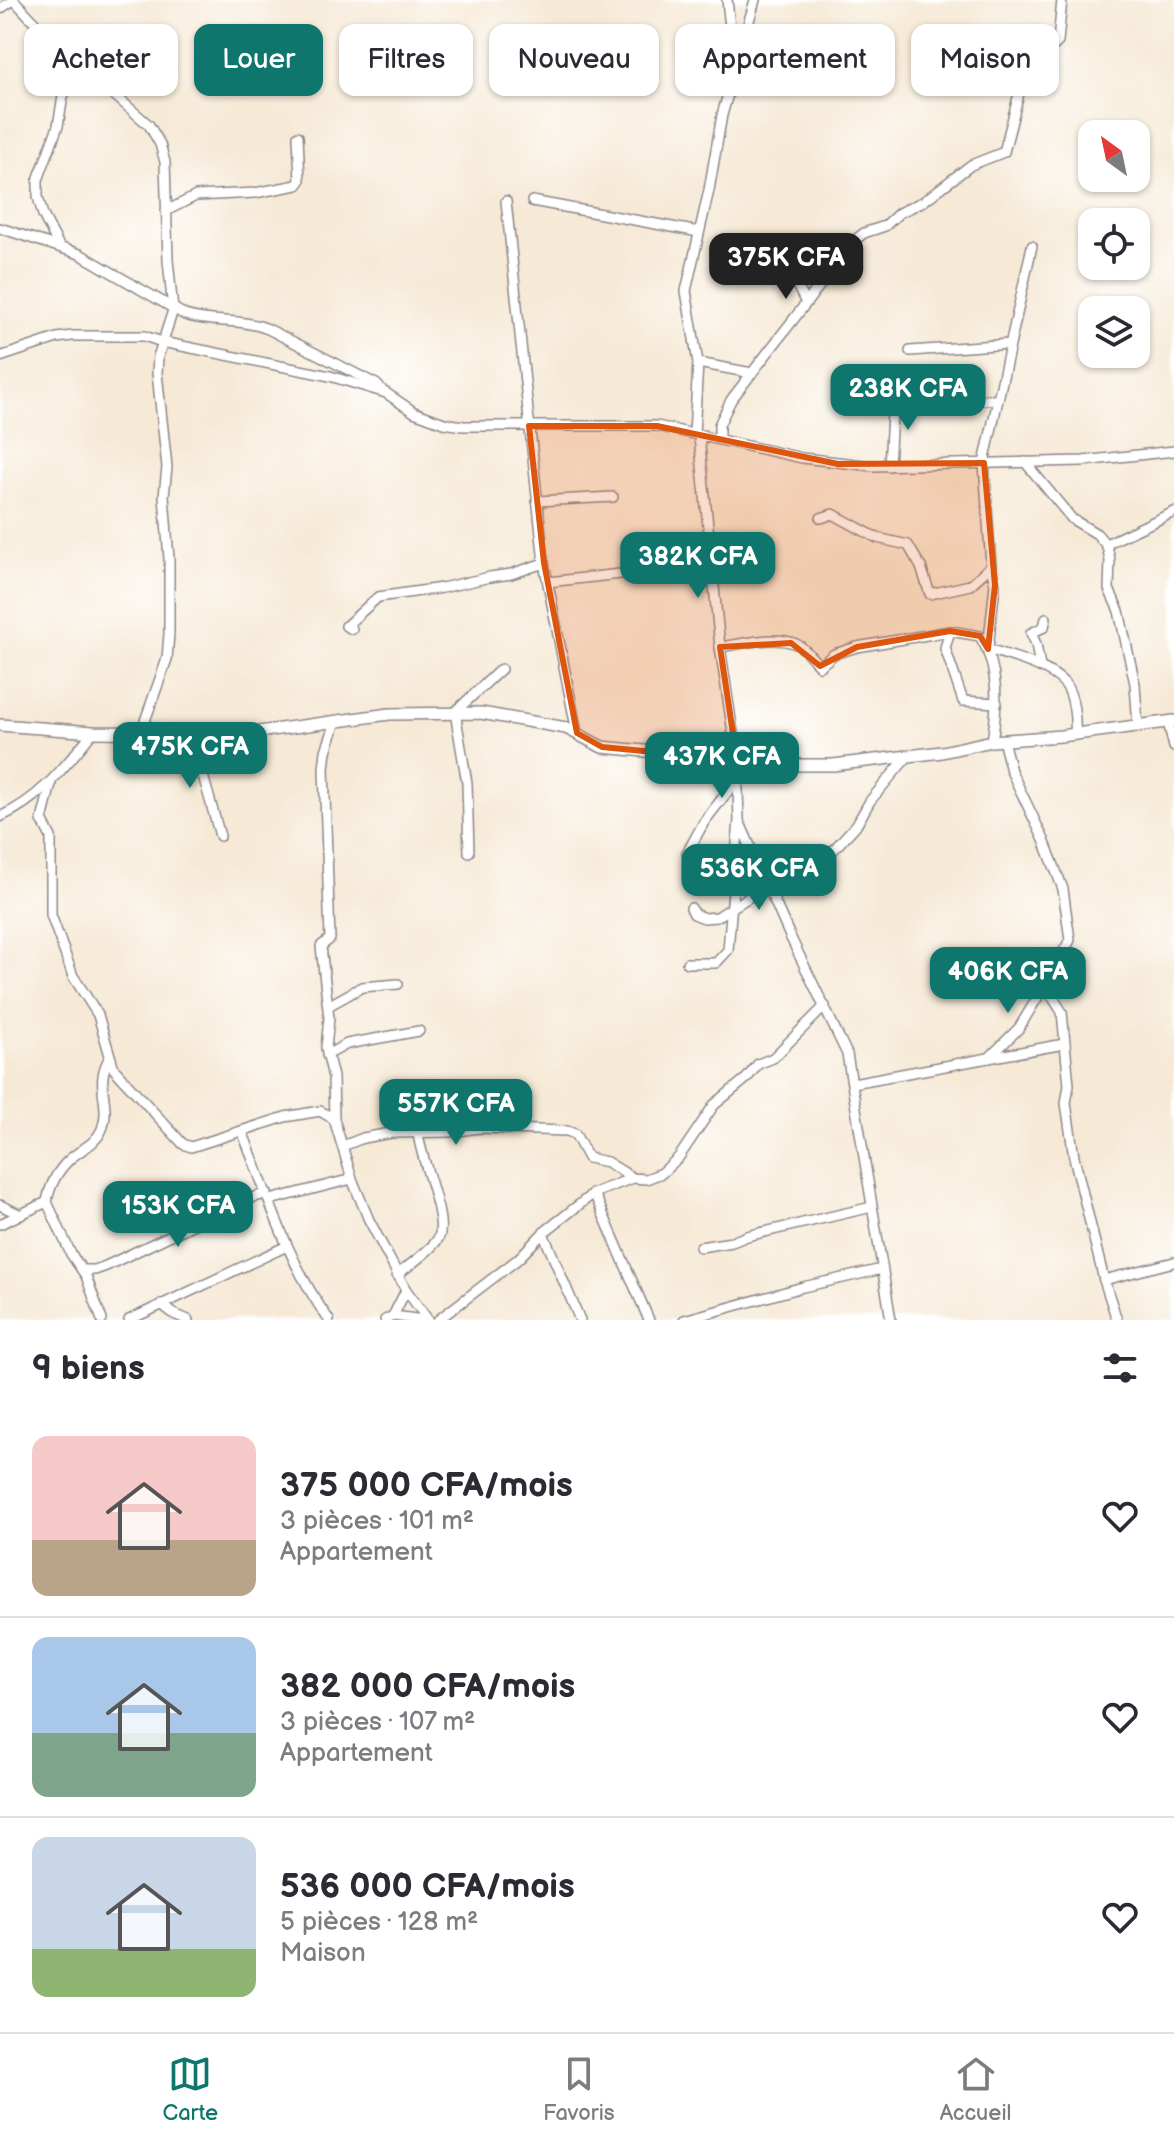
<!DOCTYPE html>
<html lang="fr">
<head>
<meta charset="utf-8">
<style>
	body { margin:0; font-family:"Balsamiq Sans",sans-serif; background:#f7f7f7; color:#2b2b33; height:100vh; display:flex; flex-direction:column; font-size:30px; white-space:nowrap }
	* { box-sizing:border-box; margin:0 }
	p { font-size:26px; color:#7c7c81 }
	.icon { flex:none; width:44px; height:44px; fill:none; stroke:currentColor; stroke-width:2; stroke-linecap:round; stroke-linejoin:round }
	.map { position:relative; height:1320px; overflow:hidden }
	.details { display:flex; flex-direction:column; background:#fff; flex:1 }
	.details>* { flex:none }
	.top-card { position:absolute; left:24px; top:24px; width:1126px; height:72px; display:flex; gap:16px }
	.needle { width:52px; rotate:327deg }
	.fabs { position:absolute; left:1078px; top:120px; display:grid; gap:16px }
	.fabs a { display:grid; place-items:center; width:72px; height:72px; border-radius:16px; background:#fff; box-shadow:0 2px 6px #0004; font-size:40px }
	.price { position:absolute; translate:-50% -68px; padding:0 18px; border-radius:16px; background:#0f766e; color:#fff; font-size:26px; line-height:52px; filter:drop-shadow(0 2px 4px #0008) }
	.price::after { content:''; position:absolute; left:50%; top:48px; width:24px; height:18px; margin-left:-12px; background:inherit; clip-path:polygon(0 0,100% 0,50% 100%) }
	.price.selected { background:#222; color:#fff }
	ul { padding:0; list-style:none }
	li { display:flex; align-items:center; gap:24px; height:200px; padding:0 32px }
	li+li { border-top:2px solid #e1e1e2 }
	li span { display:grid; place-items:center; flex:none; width:224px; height:160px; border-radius:16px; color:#555 }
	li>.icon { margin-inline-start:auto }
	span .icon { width:96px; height:96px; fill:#fffc; stroke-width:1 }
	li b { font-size:34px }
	h2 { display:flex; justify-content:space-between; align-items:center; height:96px; padding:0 32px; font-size:34px }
	.chip { padding:0 28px; border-radius:16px; background:#fff; box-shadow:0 2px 6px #0004; font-size:28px; line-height:72px }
	.chip.selected { background:#0f766e; color:#fff }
	.tabs { display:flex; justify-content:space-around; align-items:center; height:112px; border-top:2px solid #e1e1e2; background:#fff; font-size:22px; color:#7c7c81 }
	.tabs a { display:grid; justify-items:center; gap:4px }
	.tabs .selected { color:#0f766e }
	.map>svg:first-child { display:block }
</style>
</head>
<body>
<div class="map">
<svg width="1174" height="1320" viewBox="0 0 1174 1320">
	<rect width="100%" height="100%" fill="#fff"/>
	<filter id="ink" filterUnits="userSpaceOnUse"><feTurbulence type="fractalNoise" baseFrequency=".0125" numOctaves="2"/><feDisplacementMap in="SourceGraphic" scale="16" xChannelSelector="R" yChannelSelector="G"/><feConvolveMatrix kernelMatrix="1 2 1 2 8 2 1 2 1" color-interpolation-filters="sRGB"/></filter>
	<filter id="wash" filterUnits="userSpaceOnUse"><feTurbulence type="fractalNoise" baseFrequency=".006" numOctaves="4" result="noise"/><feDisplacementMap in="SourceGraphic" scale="32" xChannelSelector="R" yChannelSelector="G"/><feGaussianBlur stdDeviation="1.8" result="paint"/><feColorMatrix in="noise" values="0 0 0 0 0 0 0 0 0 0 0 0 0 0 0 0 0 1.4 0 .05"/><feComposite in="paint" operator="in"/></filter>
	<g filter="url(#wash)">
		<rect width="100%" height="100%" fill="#f6e9d5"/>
	</g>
	<g filter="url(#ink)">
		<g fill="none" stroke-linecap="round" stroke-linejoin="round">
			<defs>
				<g id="minor">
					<polyline points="14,0 52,41 149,125 160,144 165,162 168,260 173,310 158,357 157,373 167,467 164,496 169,559 169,634 167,659 141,732"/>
					<polyline points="727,0 735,72"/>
					<polyline points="0,9 13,0"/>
					<polyline points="506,201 544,563 577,733"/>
					<polyline points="532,201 699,232"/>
					<polyline points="166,211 196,196 255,193 297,185 300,181 298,136"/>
					<path d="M0 228 80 254 185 315C212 324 242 318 268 329L376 384 382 390"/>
					<polyline points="59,246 43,215 38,197 38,180 58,126 63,96 80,65"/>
					<polyline points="778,248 806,303"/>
					<polyline points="910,351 1010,344"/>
					<polyline points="0,357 57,338 72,336 144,336 162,342 330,376 386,393 414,412 444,423 463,426 657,426 802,458 873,466 1083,461 1174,451"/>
					<polyline points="698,363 752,373"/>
					<polyline points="694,434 698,363 686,291 709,190 722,115 755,0"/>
					<polyline points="719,440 719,425 731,400 855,240 864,233 885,226 899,213 924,201 971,165 1004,152 1024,74 1058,42 1062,0"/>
					<polyline points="1025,462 1072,519 1097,534 1107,546 1110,560 1109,589 1119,611 1135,684 1138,727"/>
					<polyline points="889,466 893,397 997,400"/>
					<polyline points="537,501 613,497"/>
					<polyline points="821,518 833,514 877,538 908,545 921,567 930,594 970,585 991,566"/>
					<polyline points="1106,544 1174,512"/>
					<polyline points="548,582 711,564"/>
					<polyline points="352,629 346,626 378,597 442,588 490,577 511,574 544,563"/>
					<polyline points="950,631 945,648 963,701 997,703"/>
					<path d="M720 647C742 644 775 635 796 644 806 648 812 659 820 666L834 654 857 647 950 631 980 636C999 668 998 705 992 741"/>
					<polyline points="988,649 995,585 991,566 984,463 1032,246"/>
					<path d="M988 649C1009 656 1050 666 1065 684 1074 695 1076 720 1075 734"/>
					<polyline points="1040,667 1036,644 1031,633 1044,627 1046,618"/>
					<polyline points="336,722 326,751 324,768 330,939 321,946 329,1018 326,1048 333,1077 334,1119 352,1179 369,1220 406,1290 428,1320"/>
					<polyline points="1168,722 1174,747"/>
					<polyline points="186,734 204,779 220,836"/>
					<polyline points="1003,740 1011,771 1044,840 1063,889 1070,940 1045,985 1062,1012 1069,1085 1066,1103 1074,1157 1104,1280 1117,1320"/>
					<polyline points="51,784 42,820 51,837 51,915 73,976 98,1015 114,1069 183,1144 191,1147 285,1117 320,1111 334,1119"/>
					<path d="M0 817C42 798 65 766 93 732"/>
					<polyline points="740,823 789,934 847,1054 891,1320"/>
					<polyline points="469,852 467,783 455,712 501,669"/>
					<polyline points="687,853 704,822 738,778"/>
					<polyline points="691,908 694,914 704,918 717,917 767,886 801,876 817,868 857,824 870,801 908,756"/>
					<polyline points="687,963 716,963 728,950 739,820 737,760 720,647 699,436 703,435"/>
					<polyline points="328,1006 362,987 398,984"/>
					<polyline points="327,1055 347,1044 419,1031"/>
					<polyline points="989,1058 1019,1028 1045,985"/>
					<polyline points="853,1083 1064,1044"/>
					<path d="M242 1131C268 1196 288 1263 329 1320"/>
					<polyline points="343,1146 363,1138 391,1133 450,1132 479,1128 567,1131 575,1134 588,1158 607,1162 633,1178 646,1179 662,1173 679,1157 714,1105 747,1078 758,1064 773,1058 825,1006"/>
					<polyline points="594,1193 649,1320"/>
					<polyline points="270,1200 352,1179"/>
					<polyline points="0,1205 21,1215"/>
					<polyline points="0,1224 47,1202"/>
					<polyline points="700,1247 732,1242 747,1236 872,1207"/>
					<polyline points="83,1270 95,1270 106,1266 238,1203 267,1193"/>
					<path d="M397 1275C408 1266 434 1248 439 1237 447 1217 420 1158 418 1133"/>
					<polyline points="1104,1280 1174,1262"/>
					<polyline points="161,1304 174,1314 188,1320"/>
					<polyline points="393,1316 406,1290"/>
					<path d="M102 1320 86 1276 71 1254 47 1202C50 1184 57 1171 70 1159 81 1149 96 1144 102 1129 112 1104 93 1084 110 1057"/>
					<polyline points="129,1320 287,1246"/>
					<polyline points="385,1320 393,1316 424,1320"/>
					<polyline points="438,1320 518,1259 543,1233"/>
					<polyline points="580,1320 543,1233 594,1193 633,1178"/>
					<polyline points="684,1320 803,1287 882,1269"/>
				</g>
				<polyline id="major" points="0,725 93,732 243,734 389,714 481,713 566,728 602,747 795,765 833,765 942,752 992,741 1061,736 1174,721"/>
			</defs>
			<use href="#minor" stroke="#8c8688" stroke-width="12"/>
			<use href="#major" stroke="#8c8688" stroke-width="14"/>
			<use href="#minor" stroke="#fff" stroke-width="9"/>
			<use href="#major" stroke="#fff" stroke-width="11"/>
		</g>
	</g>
	<path fill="#de560e" fill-opacity="0.2" stroke="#de560e" stroke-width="6" stroke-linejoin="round" d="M529 426H657L838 464 984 463 995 585 988 649 980 636 950 631 857 647 820 666 791 643 720 647 737 760 602 747 577 733 544 563Z"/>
</svg>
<div class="fabs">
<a><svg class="needle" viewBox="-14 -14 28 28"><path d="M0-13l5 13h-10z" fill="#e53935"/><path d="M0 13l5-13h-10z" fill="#7c7c81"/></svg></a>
<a><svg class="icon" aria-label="locate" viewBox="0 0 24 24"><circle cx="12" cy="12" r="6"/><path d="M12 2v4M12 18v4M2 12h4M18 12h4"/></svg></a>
<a><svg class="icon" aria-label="layers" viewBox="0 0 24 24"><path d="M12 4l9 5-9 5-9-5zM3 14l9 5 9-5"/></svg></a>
</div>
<b class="price selected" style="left:786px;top:301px">375K CFA</b>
<b class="price" style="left:908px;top:432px">238K CFA</b>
<b class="price" style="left:698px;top:600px">382K CFA</b>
<b class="price" style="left:190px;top:790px">475K CFA</b>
<b class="price" style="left:722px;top:800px">437K CFA</b>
<b class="price" style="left:759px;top:912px">536K CFA</b>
<b class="price" style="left:1008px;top:1015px">406K CFA</b>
<b class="price" style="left:456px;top:1147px">557K CFA</b>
<b class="price" style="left:178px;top:1249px">153K CFA</b>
<div class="top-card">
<a class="chip">Acheter</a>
<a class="chip selected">Louer</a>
<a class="chip">Filtres</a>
<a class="chip">Nouveau</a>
<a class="chip">Appartement</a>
<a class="chip">Maison</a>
</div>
</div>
<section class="details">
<h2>9 biens<svg class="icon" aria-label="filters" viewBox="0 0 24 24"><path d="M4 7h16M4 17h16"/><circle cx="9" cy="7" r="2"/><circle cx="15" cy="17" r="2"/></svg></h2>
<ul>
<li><span style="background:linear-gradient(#f6c9c9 65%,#b9a48a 0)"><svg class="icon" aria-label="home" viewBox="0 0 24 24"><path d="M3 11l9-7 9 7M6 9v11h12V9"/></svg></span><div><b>375 000 CFA/mois</b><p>3 pièces · 101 m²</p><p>Appartement</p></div><svg class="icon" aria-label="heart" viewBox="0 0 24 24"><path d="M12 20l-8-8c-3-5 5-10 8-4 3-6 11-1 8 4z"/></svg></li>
<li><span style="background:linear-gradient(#a9c7e8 60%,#7fa58c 0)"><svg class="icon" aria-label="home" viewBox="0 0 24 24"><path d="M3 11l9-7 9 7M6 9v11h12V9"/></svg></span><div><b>382 000 CFA/mois</b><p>3 pièces · 107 m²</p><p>Appartement</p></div><svg class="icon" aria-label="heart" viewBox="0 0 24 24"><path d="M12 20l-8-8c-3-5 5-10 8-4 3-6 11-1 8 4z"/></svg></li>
<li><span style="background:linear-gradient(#c9d6e8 70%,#8fb573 0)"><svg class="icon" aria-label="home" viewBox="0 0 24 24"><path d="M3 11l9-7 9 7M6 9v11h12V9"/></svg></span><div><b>536 000 CFA/mois</b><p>5 pièces · 128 m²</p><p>Maison</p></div><svg class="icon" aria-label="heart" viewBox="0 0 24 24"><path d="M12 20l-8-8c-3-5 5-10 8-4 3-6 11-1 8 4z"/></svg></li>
</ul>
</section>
<nav class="tabs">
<a class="selected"><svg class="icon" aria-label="map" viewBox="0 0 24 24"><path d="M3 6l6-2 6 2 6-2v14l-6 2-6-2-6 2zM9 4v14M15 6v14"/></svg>Carte</a>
<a><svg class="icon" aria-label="saved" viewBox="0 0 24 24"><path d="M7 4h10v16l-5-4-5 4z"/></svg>Favoris</a>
<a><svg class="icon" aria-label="home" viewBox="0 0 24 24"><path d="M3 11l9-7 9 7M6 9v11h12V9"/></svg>Accueil</a>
</nav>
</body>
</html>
